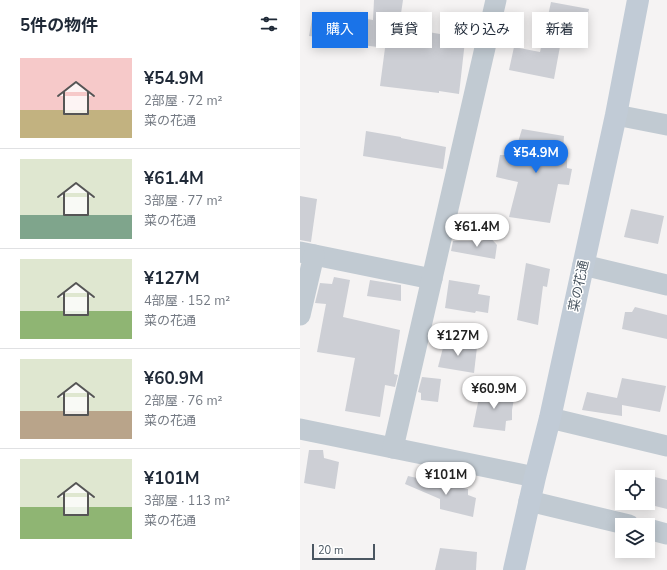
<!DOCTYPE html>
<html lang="ja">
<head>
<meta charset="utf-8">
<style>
	body { margin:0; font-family:"Nunito Sans","Noto Sans JP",sans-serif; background:#f6f6f7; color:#1f2937; height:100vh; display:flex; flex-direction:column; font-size:15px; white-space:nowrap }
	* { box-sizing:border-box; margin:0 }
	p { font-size:13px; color:#747a83 }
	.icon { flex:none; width:22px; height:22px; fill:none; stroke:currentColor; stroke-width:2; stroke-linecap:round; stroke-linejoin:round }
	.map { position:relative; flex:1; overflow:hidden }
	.drawer { display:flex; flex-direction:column; background:#fff; width:300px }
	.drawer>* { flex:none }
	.hud { position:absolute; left:12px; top:12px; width:295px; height:36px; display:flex; gap:8px }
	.controls { position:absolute; left:315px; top:470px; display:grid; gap:8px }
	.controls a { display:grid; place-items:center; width:40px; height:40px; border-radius:0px; background:#fff; box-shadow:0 2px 10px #0003; font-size:20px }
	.scale { position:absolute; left:12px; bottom:10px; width:63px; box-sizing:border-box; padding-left:4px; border:2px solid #4a5661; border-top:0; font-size:11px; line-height:14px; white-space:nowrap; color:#4a5661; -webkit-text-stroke:3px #fff; paint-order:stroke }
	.price { position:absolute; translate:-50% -34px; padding:0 9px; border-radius:14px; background:#fff; color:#222; font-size:13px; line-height:26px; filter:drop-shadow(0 1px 2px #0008) }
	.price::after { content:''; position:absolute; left:50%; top:24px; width:12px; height:9px; margin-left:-6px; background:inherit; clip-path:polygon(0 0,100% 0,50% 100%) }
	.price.active { background:#1a73e8; color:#fff }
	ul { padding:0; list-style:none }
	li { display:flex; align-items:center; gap:12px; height:100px; padding:0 20px }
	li+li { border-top:1px solid #e0e1e3 }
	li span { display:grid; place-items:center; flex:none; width:112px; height:80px; border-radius:0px; color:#555 }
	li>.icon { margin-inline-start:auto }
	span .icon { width:48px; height:48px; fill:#fffc; stroke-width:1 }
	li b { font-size:17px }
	h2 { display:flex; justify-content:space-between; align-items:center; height:48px; padding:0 20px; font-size:17px }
	.chip { padding:0 14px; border-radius:0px; background:#fff; box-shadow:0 2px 10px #0003; font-size:14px; line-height:36px }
	.chip.active { background:#1a73e8; color:#fff }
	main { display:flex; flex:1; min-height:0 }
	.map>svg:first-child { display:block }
</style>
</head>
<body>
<main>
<section class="drawer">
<h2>5件の物件<svg class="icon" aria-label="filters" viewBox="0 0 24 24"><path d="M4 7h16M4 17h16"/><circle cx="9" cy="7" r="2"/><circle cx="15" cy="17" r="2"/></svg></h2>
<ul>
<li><span style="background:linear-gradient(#f6c9c9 65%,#c2b280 0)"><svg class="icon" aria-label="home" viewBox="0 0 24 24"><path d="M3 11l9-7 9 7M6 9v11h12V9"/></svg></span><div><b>¥54.9M</b><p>2部屋 · 72 m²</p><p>菜の花通</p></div></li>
<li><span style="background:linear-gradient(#dfe7d0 70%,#7fa58c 0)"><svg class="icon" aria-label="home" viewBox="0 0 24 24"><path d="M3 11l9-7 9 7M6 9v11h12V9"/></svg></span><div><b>¥61.4M</b><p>3部屋 · 77 m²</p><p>菜の花通</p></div></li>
<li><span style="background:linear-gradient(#dfe7d0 65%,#8fb573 0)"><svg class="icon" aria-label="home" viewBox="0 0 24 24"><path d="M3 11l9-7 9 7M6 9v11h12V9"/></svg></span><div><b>¥127M</b><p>4部屋 · 152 m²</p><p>菜の花通</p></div></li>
<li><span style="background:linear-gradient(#dfe7d0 65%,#b9a48a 0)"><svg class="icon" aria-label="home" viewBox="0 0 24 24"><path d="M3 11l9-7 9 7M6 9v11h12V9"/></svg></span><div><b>¥60.9M</b><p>2部屋 · 76 m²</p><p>菜の花通</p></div></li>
<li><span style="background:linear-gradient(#dfe7d0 60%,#8fb573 0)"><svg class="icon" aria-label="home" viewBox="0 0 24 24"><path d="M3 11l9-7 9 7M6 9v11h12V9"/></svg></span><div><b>¥101M</b><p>3部屋 · 113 m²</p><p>菜の花通</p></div></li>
</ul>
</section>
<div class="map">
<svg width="367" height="570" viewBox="0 0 367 570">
	<rect width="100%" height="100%" fill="#f5f3f3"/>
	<g fill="#cdcfd5">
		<polygon points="74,0 103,0 99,27 140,34 140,35 165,41 159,94 139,91 139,93 80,86 85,48 47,43 47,47 25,44 25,38 9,36 13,13 60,22 60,18 73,20"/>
		<polygon points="251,2 289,9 284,33 263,30 254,79 209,70 214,47 240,52"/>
		<polygon points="222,129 264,136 263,150 267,150 267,168 272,169 269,185 258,184 250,223 209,217 218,182 196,177 200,155 214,155"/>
		<polygon points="66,131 101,137 101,138 146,147 143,169 63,156"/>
		<polygon points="0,196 17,199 11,242 0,240"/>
		<polygon points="331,209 364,216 358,244 324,237"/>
		<polygon points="186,233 197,245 195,259 151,251 153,241 183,241"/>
		<polygon points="226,263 250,269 247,287 243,286 238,325 217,320"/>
		<polygon points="34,277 50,280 43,317 100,330 94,374 98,375 95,387 85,385 80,417 45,411 55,358 17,352 26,304 15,303 20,283 32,284"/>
		<polygon points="70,280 101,285 101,301 67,296"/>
		<polygon points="149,280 180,285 178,294 190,296 188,313 176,311 175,313 145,308"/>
		<polygon points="335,307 367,315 367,339 322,329 325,312 332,312"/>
		<polygon points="145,340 177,347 174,373 138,367"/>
		<polygon points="122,377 141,379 138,402 121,400 121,393 118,392"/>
		<polygon points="322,378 366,386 360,412 322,405 322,416 282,410 287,392 317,398"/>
		<polygon points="181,388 215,393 212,410 212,420 206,421 205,431 173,427"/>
		<polygon points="9,450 23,450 24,458 39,462 35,489 4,483"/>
		<polygon points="326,470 367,480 367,509 343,503 348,503 348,477 325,477"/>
		<polygon points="108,476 168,489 168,495 176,498 173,517 140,509 140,499 105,484"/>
		<polygon points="140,548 177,552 176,570 135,570"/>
	</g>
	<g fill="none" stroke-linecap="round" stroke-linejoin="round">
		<g stroke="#c1cad2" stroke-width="21">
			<polyline points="316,115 367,125"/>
			<polyline points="0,252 132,279"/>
			<polyline points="283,265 367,285"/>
			<polyline points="0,315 14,255"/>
			<polyline points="250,418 367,446"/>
			<polyline points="0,429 235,477"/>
			<polyline points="93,448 196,0"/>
			<polyline points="229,501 329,525"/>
			<polyline points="348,529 367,534"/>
		</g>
		<polyline stroke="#c1cbd6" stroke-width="22" points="214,570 235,477 250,418 316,115 338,0"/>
	</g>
	<g text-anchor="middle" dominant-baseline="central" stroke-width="3" stroke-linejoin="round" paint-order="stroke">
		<g font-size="13" fill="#4a5661" stroke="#fff">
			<text transform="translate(279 286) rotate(-78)">菜の花通</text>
		</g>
	</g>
</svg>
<div class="controls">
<a><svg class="icon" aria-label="locate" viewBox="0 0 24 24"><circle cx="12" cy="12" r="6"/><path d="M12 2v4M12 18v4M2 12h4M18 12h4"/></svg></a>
<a><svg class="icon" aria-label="layers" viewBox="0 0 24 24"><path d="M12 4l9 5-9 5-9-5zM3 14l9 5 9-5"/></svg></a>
</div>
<div class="scale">20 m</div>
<b class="price active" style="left:236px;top:174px">¥54.9M</b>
<b class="price" style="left:177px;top:248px">¥61.4M</b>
<b class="price" style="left:158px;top:357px">¥127M</b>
<b class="price" style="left:194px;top:410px">¥60.9M</b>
<b class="price" style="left:146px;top:496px">¥101M</b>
<div class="hud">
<a class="chip active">購入</a>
<a class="chip">賃貸</a>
<a class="chip">絞り込み</a>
<a class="chip">新着</a>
</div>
</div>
</main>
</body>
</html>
